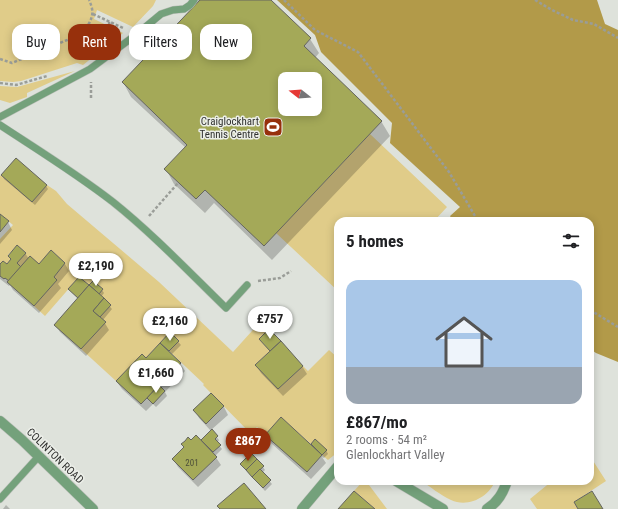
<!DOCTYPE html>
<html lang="en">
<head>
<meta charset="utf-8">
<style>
	body { margin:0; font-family:"Roboto Condensed",sans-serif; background:#f2f2f2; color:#202124; height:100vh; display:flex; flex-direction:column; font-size:15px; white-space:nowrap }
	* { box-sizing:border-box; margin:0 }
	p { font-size:13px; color:#757577 }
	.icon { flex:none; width:22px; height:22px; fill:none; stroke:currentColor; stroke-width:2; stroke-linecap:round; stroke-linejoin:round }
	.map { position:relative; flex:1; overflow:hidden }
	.details { position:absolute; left:334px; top:217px; width:260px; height:268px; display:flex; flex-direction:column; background:#fff; border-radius:12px; box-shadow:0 2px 10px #0003 }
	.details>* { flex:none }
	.top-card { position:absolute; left:12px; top:24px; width:262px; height:36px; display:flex; gap:8px }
	.needle { width:26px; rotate:287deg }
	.buttons { position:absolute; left:278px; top:72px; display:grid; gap:8px }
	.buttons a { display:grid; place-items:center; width:44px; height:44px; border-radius:8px; background:#fff; box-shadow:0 2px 10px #0003; font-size:20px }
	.price { position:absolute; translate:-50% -34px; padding:0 9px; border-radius:14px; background:#fff; color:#222; font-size:13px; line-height:26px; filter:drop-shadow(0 1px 2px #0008) }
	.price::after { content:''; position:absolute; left:50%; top:24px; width:12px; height:9px; margin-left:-6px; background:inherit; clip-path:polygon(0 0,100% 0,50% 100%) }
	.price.current { background:#97300c; color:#fff }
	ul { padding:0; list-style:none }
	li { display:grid; align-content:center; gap:8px; height:212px; padding:0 12px }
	li span { display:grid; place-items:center; height:124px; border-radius:12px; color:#555 }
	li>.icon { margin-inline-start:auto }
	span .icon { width:72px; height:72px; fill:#fffc; stroke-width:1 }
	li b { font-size:17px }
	h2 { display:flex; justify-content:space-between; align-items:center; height:48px; padding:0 12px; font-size:17px }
	.pill { padding:0 14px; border-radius:12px; background:#fff; box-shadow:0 2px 10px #0003; font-size:14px; line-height:36px }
	.pill.current { background:#97300c; color:#fff }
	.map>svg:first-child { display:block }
</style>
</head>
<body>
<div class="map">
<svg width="618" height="509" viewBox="0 0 618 509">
	<rect width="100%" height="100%" fill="#dee2db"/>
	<g fill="#e0cc89">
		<polygon points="0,0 156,0 153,6 133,27 97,10 94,19 123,33 83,65 77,63 21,81 13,82 0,81"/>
		<polygon points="75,71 27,93 27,97 10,103 0,100 0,86 17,87"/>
		<polygon points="370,134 447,207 434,221 338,221 338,291 276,233"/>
		<polygon points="1,175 32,202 47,185 56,191 67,204 159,282 233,352 261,321 269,329 259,339 270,351 255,365 278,389 303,366 308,371 329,350 338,358 338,452 328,460 322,455 315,440 311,444 281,418 265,435 257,427 251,434 203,385 204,384 169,351 179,341 170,332 146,358 142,355 116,381 81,349 106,322 100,317 111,305 99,294 103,289 93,281 89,285 79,277 45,316 34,306 57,280 54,277 65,263 51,250 39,264 21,267 17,263 26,253 17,245 8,255 11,259 7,264 3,261 0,264 0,239 13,225 0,214 0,176"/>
		<polygon points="590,456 606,481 574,502 578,509 537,509 530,499 552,481 590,481"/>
		<polygon points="363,481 366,481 387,509 375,509 354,491"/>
		<path d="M421 481H495C489 497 468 508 451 500 440 495 431 487 421 481Z"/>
	</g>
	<polygon fill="#b29a49" points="277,0 597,0 605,24 618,30 618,362 596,353 590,349 590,221 453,221 450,216 460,207 390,143 392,123 321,52 315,35"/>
	<g fill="#0003" fill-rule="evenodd">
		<path d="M191 0H269L310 39 319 53 315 58 381 121 390 136 272 260 214 203 205 213 174 184 166 169 186 148 131 97 123 82 197 5ZM285 79H315V109H285Z"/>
		<polygon points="2,175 46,186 48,189 35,205 4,179"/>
		<polygon points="0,215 8,222 12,230 0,244"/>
		<polygon points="51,251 65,264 69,271 58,284 61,288 39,313 13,290 10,285 9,286 0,279 0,266 7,265 25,253 29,259 39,265"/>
		<polygon points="89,287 102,290 104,293 101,297 112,309 103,320 109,330 86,356 60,332 56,325 78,299 69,289"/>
		<polygon points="269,331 302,366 307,374 283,396 261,373 256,365 271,352 260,339"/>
		<polygon points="170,333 181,345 171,355 180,363 185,371 165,392 167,396 156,407 153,404 146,411 122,389 117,382 146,359"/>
		<polygon points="211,395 224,407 228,415 211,430 219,440 217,443 222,449 215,456 221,465 198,487 178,467 173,459 184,448 182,445 191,442 201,441 211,431 199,418 195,410"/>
		<polygon points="267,435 314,448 312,444 326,450 328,454 324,458 322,457 326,463 311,479 271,443"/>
		<polygon points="241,464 263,467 265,470 262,473 272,484 265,491"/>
		<polygon points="6,505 10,509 3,509"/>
	</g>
	<g fill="#a4a958" stroke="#65655f" fill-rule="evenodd">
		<path d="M200 0H271L311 38 304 46 382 121 264 246 205 190 196 199 164 169 187 145 122 82ZM285 79H315V109H285Z"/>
		<polygon points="16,158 47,185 32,202 1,175"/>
		<polygon points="0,214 9,221 0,232"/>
		<polygon points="17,245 26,253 17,263 21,267 9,281 5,278 4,279 0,276 0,264 3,261 7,264 11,259 8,256"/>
		<polygon points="51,250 65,263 54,277 57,280 34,306 7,282 30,256 39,264"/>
		<polygon points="79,277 89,285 78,298 68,289"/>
		<polygon points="93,281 103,289 99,294 89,285"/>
		<polygon points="89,285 104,298 93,311 106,322 81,349 54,325"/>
		<polygon points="104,298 111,305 100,317 93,311"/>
		<polygon points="269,329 281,341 270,351 259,339"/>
		<polygon points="170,332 179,341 169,351 160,343"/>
		<polygon points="281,341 303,366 278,389 255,365"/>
		<polygon points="160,343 181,363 141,404 116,381 142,354 146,358"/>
		<polygon points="159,385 165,391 153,404 147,398"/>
		<polygon points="211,393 224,406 206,424 193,410"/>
		<polygon points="281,417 322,455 307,472 265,435"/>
		<polygon points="212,429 218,436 215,439 221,445 213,452 201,440"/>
		<polygon points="196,435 217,457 193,480 172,459 184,447 181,444 185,441 188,437 191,440"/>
		<polygon points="315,439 327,450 322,455 311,444"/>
		<polygon points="251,453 257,459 246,470 240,464"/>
		<polygon points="257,459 264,466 252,477 246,470"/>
		<polygon points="260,469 271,480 263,488 252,477"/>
		<polygon points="244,483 266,509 220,509 217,506"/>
		<polygon points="354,491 375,509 338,509"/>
		<polygon points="592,491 603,509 578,509 574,502"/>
	</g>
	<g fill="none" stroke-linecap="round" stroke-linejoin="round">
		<defs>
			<g id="service">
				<polyline points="0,117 90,69 137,34 161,14 173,10 184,9 190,5 194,0"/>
				<path d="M0 125C38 150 77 174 113 202 153 234 189 272 226 308L247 285"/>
				<polyline points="0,499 39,456"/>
			</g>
			<g id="minor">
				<polyline points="396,481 443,509"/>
				<polyline points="302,509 338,466"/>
				<path d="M487 509C498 502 503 493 507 481"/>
			</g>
			<polyline id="tertiary" points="0,421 22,440 93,509"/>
		</defs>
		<use href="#service" stroke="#bbbfb9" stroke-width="8"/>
		<use href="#minor" stroke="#bbbfb9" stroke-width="11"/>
		<use href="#tertiary" stroke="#bbbfb9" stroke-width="11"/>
		<g stroke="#9a9d98" stroke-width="2.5" stroke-dasharray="3 2" stroke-linecap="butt">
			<polyline points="284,0 315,30 358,52 449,172 478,221"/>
			<polyline points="535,0 552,10 573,20 594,24 618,38"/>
			<polyline points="93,14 123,28"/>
			<polyline points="109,22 111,37"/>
			<path d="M0 59 12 63 84 33C91 19 96 15 89 0"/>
			<polyline points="0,83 16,85 47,76"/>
			<polyline points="91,98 91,82"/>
			<polyline points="149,216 178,183"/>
			<polyline points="258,281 280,278 291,271"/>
			<polyline points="590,310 618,327"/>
		</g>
		<use href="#service" stroke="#74a17b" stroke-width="7"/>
		<use href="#minor" stroke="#74a17b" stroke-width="10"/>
		<use href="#tertiary" stroke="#74a17b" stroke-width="10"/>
	</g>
	<defs>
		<symbol id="stadium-square" viewBox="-11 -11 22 22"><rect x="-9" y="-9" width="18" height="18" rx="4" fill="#97300c" stroke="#ecefe9"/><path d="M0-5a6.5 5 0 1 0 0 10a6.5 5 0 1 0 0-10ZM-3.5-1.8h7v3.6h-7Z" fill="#fff"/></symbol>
	</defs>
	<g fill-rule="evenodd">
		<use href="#stadium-square" x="262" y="116" width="22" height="22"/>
	</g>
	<g text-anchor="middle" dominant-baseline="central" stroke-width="3" stroke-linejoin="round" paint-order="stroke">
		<g font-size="9" fill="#4d4f39">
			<text x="192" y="463">201</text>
		</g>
		<g font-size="11" fill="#30312f" stroke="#ecefe9" text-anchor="end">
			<text x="259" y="121">Craiglockhart<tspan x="259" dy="13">Tennis Centre</tspan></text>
		</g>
		<g font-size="11" fill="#30312f" stroke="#ecefe9">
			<text transform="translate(55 456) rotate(44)">COLINTON ROAD</text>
		</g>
	</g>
</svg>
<div class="buttons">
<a><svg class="needle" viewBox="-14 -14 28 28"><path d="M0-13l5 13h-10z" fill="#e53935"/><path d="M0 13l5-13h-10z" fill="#757577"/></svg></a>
</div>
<b class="price" style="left:96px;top:287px">£2,190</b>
<b class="price" style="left:270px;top:340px">£757</b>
<b class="price" style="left:170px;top:342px">£2,160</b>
<b class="price" style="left:156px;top:394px">£1,660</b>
<b class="price current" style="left:248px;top:462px">£867</b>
<div class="top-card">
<a class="pill">Buy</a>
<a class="pill current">Rent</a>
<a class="pill">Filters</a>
<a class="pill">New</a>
</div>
<section class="details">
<h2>5 homes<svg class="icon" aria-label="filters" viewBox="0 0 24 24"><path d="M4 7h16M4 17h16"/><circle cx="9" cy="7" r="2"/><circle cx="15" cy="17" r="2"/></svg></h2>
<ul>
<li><span style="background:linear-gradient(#a9c7e8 70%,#9aa5b1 0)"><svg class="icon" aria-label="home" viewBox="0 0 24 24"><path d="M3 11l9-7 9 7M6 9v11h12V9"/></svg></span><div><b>£867/mo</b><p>2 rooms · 54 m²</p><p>Glenlockhart Valley</p></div></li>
</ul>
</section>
</div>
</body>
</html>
